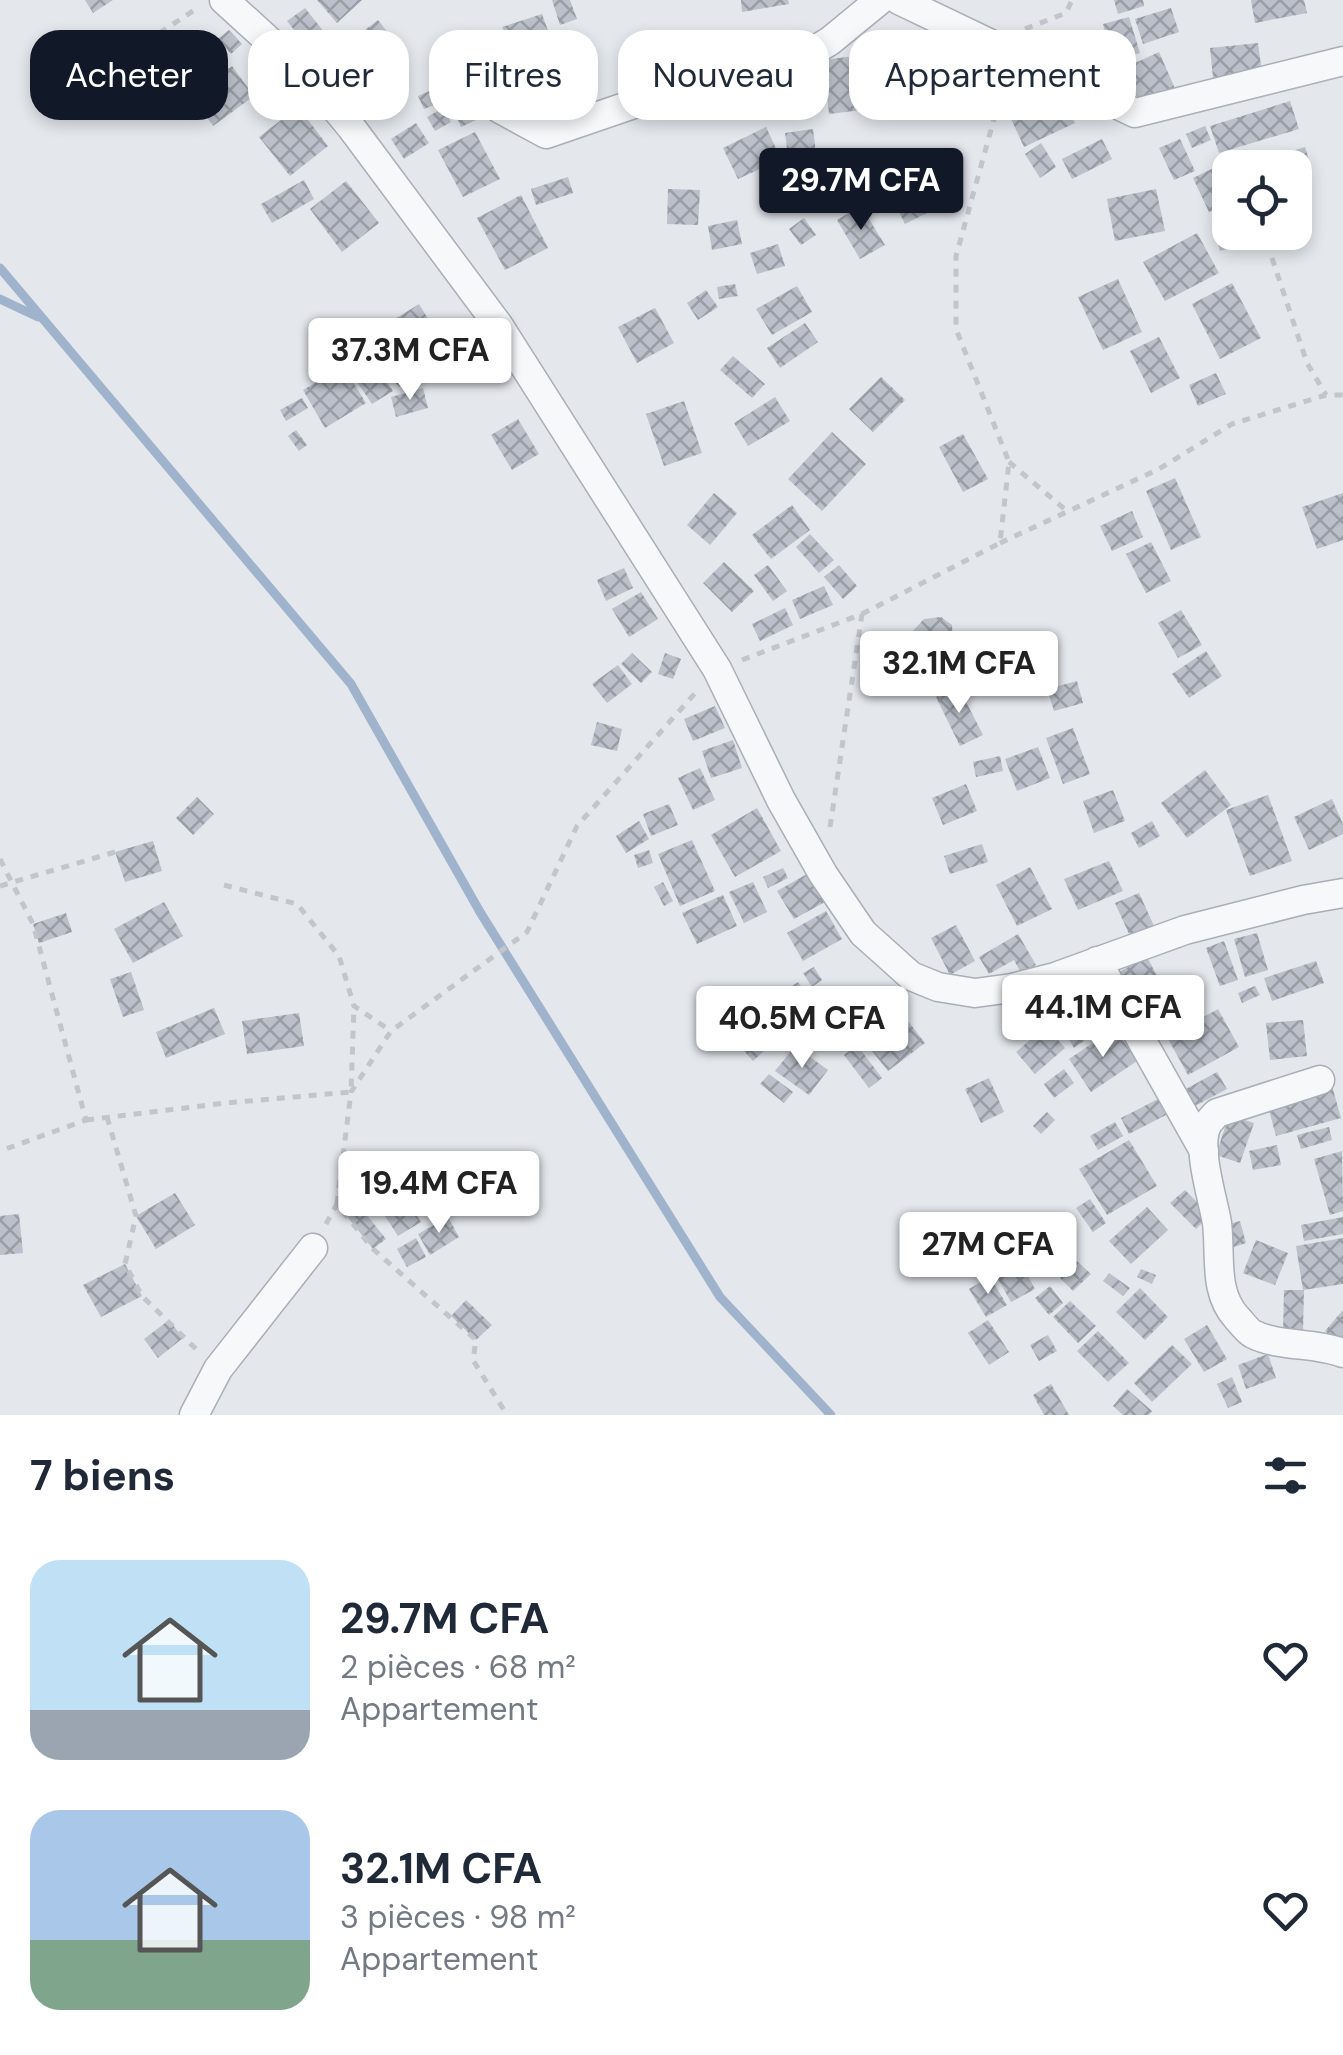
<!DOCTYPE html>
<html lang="fr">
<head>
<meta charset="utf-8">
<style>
	body { margin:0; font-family:"DM Sans",sans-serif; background:#f2f2f3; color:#1f2937; height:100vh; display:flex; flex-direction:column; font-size:38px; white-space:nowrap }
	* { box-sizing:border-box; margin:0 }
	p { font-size:32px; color:#747a83 }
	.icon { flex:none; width:55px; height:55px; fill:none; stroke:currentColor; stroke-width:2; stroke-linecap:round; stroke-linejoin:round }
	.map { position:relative; height:1415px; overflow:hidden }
	.panel { display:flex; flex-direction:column; background:#fff; flex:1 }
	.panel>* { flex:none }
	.banner { position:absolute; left:30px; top:30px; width:1285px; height:90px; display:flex; gap:20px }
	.fabs { position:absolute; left:1212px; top:150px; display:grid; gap:20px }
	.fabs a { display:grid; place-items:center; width:100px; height:100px; border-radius:20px; background:#fff; box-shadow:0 5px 15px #0003; font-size:50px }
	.price { position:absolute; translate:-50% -85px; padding:0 22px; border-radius:10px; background:#fff; color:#222; font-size:32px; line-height:65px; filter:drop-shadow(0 2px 5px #0008) }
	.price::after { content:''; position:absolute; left:50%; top:60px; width:30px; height:22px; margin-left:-15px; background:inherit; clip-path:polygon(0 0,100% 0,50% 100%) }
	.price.on { background:#111827; color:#fff }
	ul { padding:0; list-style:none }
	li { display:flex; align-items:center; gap:30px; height:250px; padding:0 30px }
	li span { display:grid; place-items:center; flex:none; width:280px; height:200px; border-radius:30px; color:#555 }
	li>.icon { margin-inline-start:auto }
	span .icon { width:120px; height:120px; fill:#fffc; stroke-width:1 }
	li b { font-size:42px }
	h2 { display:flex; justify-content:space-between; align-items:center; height:120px; padding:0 30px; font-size:42px }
	.chip { padding:0 35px; border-radius:30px; background:#fff; box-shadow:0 5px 15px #0003; font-size:35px; line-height:90px }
	.chip.on { background:#111827; color:#fff }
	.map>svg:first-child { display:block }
</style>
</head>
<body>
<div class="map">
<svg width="1343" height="1415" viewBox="0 0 1343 1415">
	<defs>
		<pattern id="building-cross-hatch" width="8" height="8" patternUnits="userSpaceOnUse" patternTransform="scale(2.5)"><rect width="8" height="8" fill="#bbc0ca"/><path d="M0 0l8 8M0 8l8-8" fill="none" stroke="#989da6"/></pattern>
	</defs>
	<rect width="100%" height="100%" fill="#e4e7ec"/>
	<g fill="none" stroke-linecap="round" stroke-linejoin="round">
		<g stroke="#9fb4cc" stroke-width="9">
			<polyline points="0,268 351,684 480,912 720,1297 831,1415"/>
			<polyline points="0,299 38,317"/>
		</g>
	</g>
	<g fill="url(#building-cross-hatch)">
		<polygon points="85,0 113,0 93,13"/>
		<polygon points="317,0 362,0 337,23"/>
		<polygon points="552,0 570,0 577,19 560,25"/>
		<polygon points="741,0 788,0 789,4 742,12"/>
		<polygon points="1114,0 1143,0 1144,6 1118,14"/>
		<polygon points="1251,0 1304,0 1307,13 1255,23"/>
		<polygon points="305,8 332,42 314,55 287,21"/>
		<polygon points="1171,8 1179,32 1143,44 1135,19"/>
		<polygon points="542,14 555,50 515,63 502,27"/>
		<polygon points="1129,17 1140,53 1113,61 1103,24"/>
		<polygon points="378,20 405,54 368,82 341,48"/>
		<polygon points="229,30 242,44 231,54 218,39"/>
		<polygon points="1258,43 1262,73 1213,78 1210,48"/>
		<polygon points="981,46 997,78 982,85 966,53"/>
		<polygon points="1159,52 1177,93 1142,108 1124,68"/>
		<polygon points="871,54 877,108 829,114 823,60"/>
		<polygon points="952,57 969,87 934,106 917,77"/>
		<polygon points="232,66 254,96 213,126 191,95"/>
		<polygon points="1057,84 1075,123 1024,147 1006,108"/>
		<polygon points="443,85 449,99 424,109 418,96"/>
		<polygon points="490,89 500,109 461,127 452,107"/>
		<polygon points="1290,101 1299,129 1219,153 1210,126"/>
		<polygon points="298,107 328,146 290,176 259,137"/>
		<polygon points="443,108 451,122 435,131 427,117"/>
		<polygon points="416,123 429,143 404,159 391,139"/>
		<polygon points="1205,126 1211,140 1192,148 1186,134"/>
		<polygon points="766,127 781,159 738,179 723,148"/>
		<polygon points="813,129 816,153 788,156 785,133"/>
		<polygon points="475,132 500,179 463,197 438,150"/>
		<polygon points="1102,139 1112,159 1072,179 1062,159"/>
		<polygon points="1180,139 1195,171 1174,180 1159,148"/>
		<polygon points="1041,143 1056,167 1040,178 1025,154"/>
		<polygon points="1305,147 1312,169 1295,174 1295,168 1280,168 1276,156"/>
		<polygon points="845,155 862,182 821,207 804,180"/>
		<polygon points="1224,163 1230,175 1230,202 1209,212 1193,178"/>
		<polygon points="901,164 908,180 886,189 879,174"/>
		<polygon points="568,177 573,193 536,205 531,189"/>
		<polygon points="929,177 943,205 905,224 891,195"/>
		<polygon points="304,180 314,199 272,223 261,204"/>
		<polygon points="346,181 379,223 342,252 310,209"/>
		<polygon points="668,189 700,190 698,225 667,224"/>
		<polygon points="1156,189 1165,231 1115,241 1107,199"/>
		<polygon points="521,195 548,248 505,270 477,218"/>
		<polygon points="861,206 885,245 860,259 837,220"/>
		<polygon points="804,218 816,235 801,245 789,229"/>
		<polygon points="1230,218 1230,232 1265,232 1266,238 1220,251 1212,223"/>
		<polygon points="737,220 742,244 712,250 708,226"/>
		<polygon points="1197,233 1219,273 1165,301 1143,262"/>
		<polygon points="778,244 785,266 757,274 750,253"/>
		<polygon points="1118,279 1142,332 1103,350 1078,297"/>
		<polygon points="1232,283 1261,338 1220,359 1192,304"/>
		<polygon points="735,284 738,296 719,299 717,287"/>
		<polygon points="797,286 812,312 772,335 756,309"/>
		<polygon points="706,290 718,307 698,320 687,303"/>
		<polygon points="419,304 436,332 412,346 395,319"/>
		<polygon points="655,308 674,343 637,363 618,327"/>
		<polygon points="805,323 818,342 780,368 767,348"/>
		<polygon points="1159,337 1180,378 1151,393 1130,351"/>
		<polygon points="378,342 408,380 399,387 369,349"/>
		<polygon points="365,349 393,391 372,404 344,363"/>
		<polygon points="733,356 765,384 752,398 720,370"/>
		<polygon points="343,366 366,403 325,428 303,390"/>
		<polygon points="1216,373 1226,394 1198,406 1189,385"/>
		<polygon points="881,377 905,400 873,432 849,409"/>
		<polygon points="423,388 428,408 396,417 391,397"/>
		<polygon points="775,397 790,421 748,446 734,423"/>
		<polygon points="302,398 308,408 286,421 280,410"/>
		<polygon points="684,401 702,453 664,466 646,414"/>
		<polygon points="518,419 539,454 512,470 491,435"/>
		<polygon points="296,430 307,445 299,451 288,436"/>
		<polygon points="832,432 866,464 822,511 788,479"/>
		<polygon points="963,434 988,479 963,492 939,447"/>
		<polygon points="1175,478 1201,537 1171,550 1146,491"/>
		<polygon points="714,493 737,513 710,545 687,525"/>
		<polygon points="1343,493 1343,540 1317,549 1302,507"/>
		<polygon points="792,505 810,530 771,559 752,535"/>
		<polygon points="1132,511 1143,537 1112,551 1100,526"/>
		<polygon points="810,534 834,560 819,573 796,547"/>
		<polygon points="1151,542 1171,581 1146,593 1126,554"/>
		<polygon points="724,562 754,591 732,612 703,583"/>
		<polygon points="768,565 787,591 773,601 754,575"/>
		<polygon points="839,565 857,586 843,599 824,577"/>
		<polygon points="624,568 633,588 606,601 597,580"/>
		<polygon points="824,586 833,605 800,619 792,600"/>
		<polygon points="641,592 658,619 629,637 612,609"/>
		<polygon points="785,608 793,625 760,641 752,624"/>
		<polygon points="1181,610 1202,645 1178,658 1158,623"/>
		<polygon points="941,617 952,625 953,643 944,654 927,659 915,648 911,633 924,619"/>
		<polygon points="1206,651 1222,676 1189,698 1172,674"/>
		<polygon points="632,653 652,672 641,683 621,664"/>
		<polygon points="665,653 681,659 673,679 658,674"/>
		<polygon points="618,665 632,684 607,703 592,684"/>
		<polygon points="1077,681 1083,703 1054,711 1047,689"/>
		<polygon points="958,686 983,735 960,746 936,697"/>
		<polygon points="715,706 725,728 693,741 684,719"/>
		<polygon points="597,722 622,729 617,751 591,745"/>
		<polygon points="1073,728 1090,774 1063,784 1046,738"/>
		<polygon points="733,740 742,768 711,778 702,751"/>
		<polygon points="1038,747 1050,778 1017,791 1005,759"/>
		<polygon points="1000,756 1003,771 976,777 973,762"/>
		<polygon points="700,768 715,800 693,810 678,778"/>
		<polygon points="1205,770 1231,805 1187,838 1161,803"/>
		<polygon points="966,784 977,811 943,825 932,798"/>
		<polygon points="1113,790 1125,821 1094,833 1083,801"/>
		<polygon points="1268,795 1292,861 1250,876 1226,810"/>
		<polygon points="197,797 214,814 193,835 176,818"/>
		<polygon points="1332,799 1343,824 1343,834 1309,850 1294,817"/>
		<polygon points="669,804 678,825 651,836 643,814"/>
		<polygon points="757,808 781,851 735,877 711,835"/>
		<polygon points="639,821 649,839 626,853 616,836"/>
		<polygon points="1152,821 1160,836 1139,848 1131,833"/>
		<polygon points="692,840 715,891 680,906 658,854"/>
		<polygon points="153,841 162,871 125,882 115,852"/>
		<polygon points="982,844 988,862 950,874 944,856"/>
		<polygon points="649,850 653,863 638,868 634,855"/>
		<polygon points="1109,861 1123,891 1078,910 1064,879"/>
		<polygon points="1030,867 1052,909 1017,926 996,885"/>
		<polygon points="783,868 788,878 768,888 763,877"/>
		<polygon points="809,873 825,902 794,919 777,891"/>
		<polygon points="663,882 673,901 664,906 654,887"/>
		<polygon points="753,882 767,912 744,923 729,892"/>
		<polygon points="1139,893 1154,926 1130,936 1115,903"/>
		<polygon points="723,895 737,926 697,944 682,913"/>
		<polygon points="164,902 183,936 133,963 114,929"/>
		<polygon points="826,911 842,939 803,961 787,933"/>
		<polygon points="66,913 72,932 39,943 33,924"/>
		<polygon points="956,925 975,961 950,975 931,938"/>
		<polygon points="1257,933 1268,970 1245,977 1234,939"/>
		<polygon points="1018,934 1036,965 1021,973 1014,960 989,974 979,957"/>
		<polygon points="1224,941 1238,980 1220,986 1206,948"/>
		<polygon points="1147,957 1181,1021 1152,1036 1119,972"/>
		<polygon points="1316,961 1324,983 1272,1001 1264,978"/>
		<polygon points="814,967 822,980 812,987 803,973"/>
		<polygon points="131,972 144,1010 123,1017 110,979"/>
		<polygon points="798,982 817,1008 782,1033 763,1006"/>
		<polygon points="1255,986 1260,995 1242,1003 1238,993"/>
		<polygon points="748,989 758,1005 737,1019 726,1003"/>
		<polygon points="894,1003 925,1043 888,1071 857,1032"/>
		<polygon points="214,1008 225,1034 166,1058 156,1032"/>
		<polygon points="1218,1009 1239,1047 1188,1075 1167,1037"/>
		<polygon points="1099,1012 1107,1024 1074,1048 1066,1035"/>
		<polygon points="299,1013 304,1046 247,1054 242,1021"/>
		<polygon points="1303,1020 1307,1056 1270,1060 1266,1023"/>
		<polygon points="744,1023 767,1048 753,1061 730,1035"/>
		<polygon points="1046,1026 1065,1048 1035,1074 1016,1052"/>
		<polygon points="1115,1028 1137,1061 1091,1092 1069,1059"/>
		<polygon points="857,1045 882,1078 869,1088 844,1055"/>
		<polygon points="795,1046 828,1070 809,1095 775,1071"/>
		<polygon points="1064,1069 1074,1083 1054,1098 1044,1084"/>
		<polygon points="1217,1072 1227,1089 1193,1107 1184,1090"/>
		<polygon points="769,1074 793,1092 784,1103 760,1084"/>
		<polygon points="989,1078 1004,1112 981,1123 965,1089"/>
		<polygon points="1332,1086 1341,1118 1276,1136 1267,1103"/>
		<polygon points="1158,1099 1166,1115 1129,1134 1121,1118"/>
		<polygon points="1047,1112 1055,1120 1041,1134 1033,1126"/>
		<polygon points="1229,1115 1254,1123 1240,1163 1216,1155"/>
		<polygon points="1115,1122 1123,1136 1098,1150 1090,1136"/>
		<polygon points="1329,1127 1332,1140 1301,1149 1297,1135"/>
		<polygon points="1129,1140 1157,1186 1107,1215 1079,1169"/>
		<polygon points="1277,1145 1281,1165 1253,1170 1249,1151"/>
		<polygon points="1342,1151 1343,1211 1330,1215 1314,1159"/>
		<polygon points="371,1185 376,1199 365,1203 360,1189"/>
		<polygon points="400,1190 421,1222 398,1236 377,1204"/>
		<polygon points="1185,1190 1210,1215 1196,1229 1170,1203"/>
		<polygon points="175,1193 195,1225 156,1249 136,1216"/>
		<polygon points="350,1194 386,1239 373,1249 337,1204"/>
		<polygon points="1090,1199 1106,1223 1093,1232 1076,1208"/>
		<polygon points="1147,1207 1168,1230 1131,1264 1109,1241"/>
		<polygon points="994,1213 1010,1245 971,1264 955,1232"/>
		<polygon points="19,1214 23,1253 0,1255 0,1216"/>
		<polygon points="448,1217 459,1237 430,1255 418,1234"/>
		<polygon points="1343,1217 1343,1234 1304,1241 1301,1225"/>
		<polygon points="1240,1221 1246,1243 1228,1249 1222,1226"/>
		<polygon points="416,1238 426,1257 407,1267 397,1249"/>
		<polygon points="1343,1238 1343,1284 1303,1290 1296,1246"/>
		<polygon points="1256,1240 1288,1253 1275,1285 1243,1273"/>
		<polygon points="1020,1261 1035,1289 1011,1302 995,1274"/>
		<polygon points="1077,1261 1091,1274 1073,1291 1060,1278"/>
		<polygon points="125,1264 142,1296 101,1317 83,1285"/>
		<polygon points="1141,1269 1156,1275 1152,1284 1137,1277"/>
		<polygon points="1109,1273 1130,1288 1123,1296 1103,1281"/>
		<polygon points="990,1277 1007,1305 986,1317 969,1289"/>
		<polygon points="1050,1286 1063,1303 1049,1315 1035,1298"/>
		<polygon points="1140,1288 1168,1317 1145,1340 1116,1312"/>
		<polygon points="1284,1290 1304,1290 1303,1332 1283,1332"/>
		<polygon points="466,1300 492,1325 476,1340 451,1316"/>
		<polygon points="1070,1301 1096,1326 1078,1343 1053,1317"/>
		<polygon points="1343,1310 1343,1342 1341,1344 1325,1331"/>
		<polygon points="169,1320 183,1338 158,1358 144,1339"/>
		<polygon points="988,1320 1009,1352 989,1365 968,1333"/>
		<polygon points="1207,1325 1227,1359 1204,1372 1184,1339"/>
		<polygon points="1098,1331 1129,1363 1108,1382 1077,1351"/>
		<polygon points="1048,1335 1057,1351 1039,1361 1030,1345"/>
		<polygon points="1172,1345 1192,1364 1152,1402 1134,1383"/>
		<polygon points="1268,1354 1276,1378 1246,1389 1238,1365"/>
		<polygon points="1232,1377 1242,1402 1228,1408 1217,1384"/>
		<polygon points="1051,1384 1069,1415 1044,1415 1033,1395"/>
		<polygon points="1127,1389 1152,1411 1149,1415 1123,1415 1113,1406"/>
	</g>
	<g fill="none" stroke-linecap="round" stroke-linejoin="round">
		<defs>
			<g id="minor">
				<polyline points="224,0 313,81 351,127 499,326 717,669 781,800 823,874 863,933 911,976 938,987 975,993 1012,988 1055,977 1185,930 1303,900 1343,893"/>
				<polyline points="899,0 1135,113 1343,61"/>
				<polyline points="500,109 546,134 698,82 810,53 830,41 880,0"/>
				<polyline points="1097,961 1204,1151"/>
				<path d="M1320 1080 1217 1113C1213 1117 1209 1121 1207 1125 1196 1148 1213 1199 1217 1223 1221 1256 1213 1292 1237 1318 1242 1323 1247 1331 1253 1334 1278 1347 1315 1342 1343 1353"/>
				<polyline points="194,1415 218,1369 313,1248"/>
			</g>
		</defs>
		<use href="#minor" stroke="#a9aeb7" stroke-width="31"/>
		<g stroke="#c2c5cb" stroke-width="5" stroke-dasharray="8 8" stroke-linecap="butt">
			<polyline points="1025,29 1066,13 1072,0"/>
			<polyline points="106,68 199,7"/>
			<polyline points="1272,258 1307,363 1326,395"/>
			<polyline points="1009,462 1067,511"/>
			<polyline points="1000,543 1159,469 1232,424 1326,395 1343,395"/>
			<polyline points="862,614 1000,543 1009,462 956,329 956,256 1004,83"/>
			<polyline points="742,660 862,614 830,827"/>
			<polyline points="0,859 33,924 86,1120 0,1151"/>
			<polyline points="224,885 297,904 339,956 354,1006 391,1031"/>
			<polyline points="0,886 115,852"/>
			<polyline points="107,1117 136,1216 125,1264 142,1296 198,1351"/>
			<polyline points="86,1120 226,1103 351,1092 354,1006"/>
			<polyline points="337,1204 351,1092 391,1031 527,932 577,826 697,691"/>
			<polyline points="326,1224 337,1204 373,1249 476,1340 473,1360 507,1415"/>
		</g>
		<use href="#minor" stroke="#f7f8fa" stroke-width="28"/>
	</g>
</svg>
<div class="fabs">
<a><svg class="icon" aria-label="locate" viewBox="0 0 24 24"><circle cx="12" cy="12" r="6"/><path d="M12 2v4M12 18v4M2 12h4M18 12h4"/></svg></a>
</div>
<b class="price on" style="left:861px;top:233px">29.7M CFA</b>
<b class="price" style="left:410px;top:403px">37.3M CFA</b>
<b class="price" style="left:959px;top:716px">32.1M CFA</b>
<b class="price" style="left:1103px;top:1060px">44.1M CFA</b>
<b class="price" style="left:802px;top:1071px">40.5M CFA</b>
<b class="price" style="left:439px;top:1236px">19.4M CFA</b>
<b class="price" style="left:988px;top:1297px">27M CFA</b>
<div class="banner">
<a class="chip on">Acheter</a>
<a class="chip">Louer</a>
<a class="chip">Filtres</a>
<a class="chip">Nouveau</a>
<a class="chip">Appartement</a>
</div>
</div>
<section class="panel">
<h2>7 biens<svg class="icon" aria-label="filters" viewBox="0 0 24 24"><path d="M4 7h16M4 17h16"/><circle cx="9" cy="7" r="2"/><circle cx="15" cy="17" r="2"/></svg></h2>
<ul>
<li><span style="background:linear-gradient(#bfe0f5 75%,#9aa5b1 0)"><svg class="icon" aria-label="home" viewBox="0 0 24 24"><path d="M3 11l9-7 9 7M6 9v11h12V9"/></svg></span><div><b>29.7M CFA</b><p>2 pièces · 68 m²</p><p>Appartement</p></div><svg class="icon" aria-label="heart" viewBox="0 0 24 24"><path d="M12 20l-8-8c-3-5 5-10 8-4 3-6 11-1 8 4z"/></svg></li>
<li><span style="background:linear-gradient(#a9c7e8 65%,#7fa58c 0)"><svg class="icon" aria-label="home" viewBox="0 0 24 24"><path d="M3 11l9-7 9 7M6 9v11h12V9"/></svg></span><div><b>32.1M CFA</b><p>3 pièces · 98 m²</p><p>Appartement</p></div><svg class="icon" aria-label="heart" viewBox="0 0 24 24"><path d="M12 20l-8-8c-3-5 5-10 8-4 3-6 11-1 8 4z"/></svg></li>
</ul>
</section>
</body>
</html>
